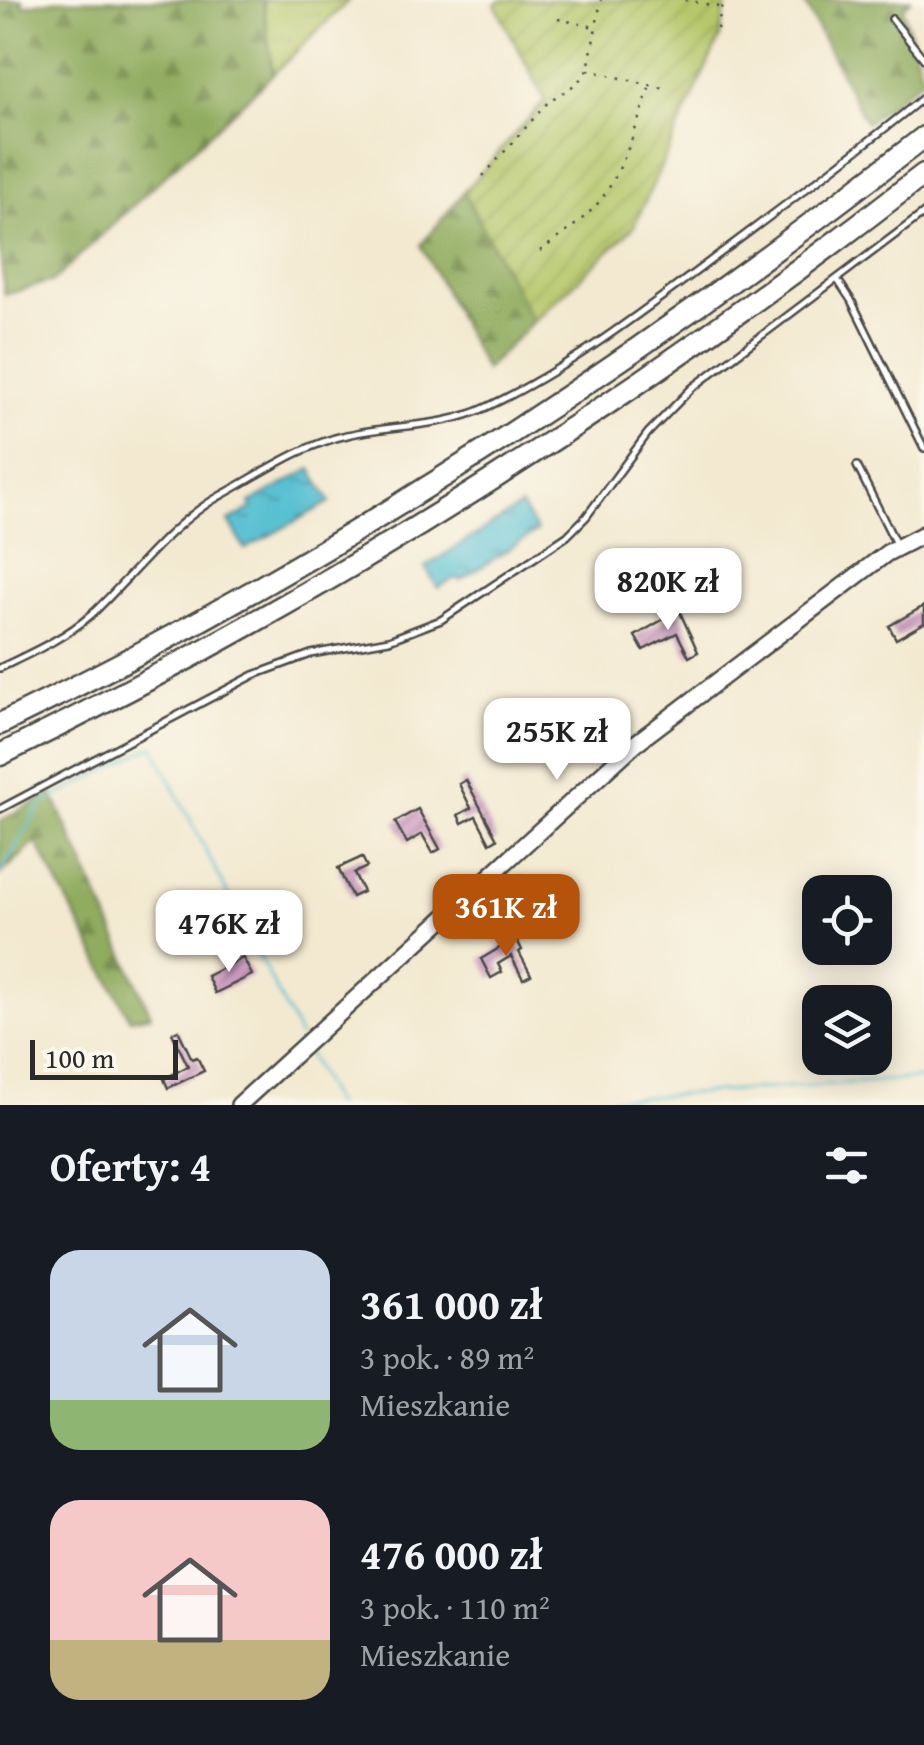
<!DOCTYPE html>
<html lang="pl">
<head>
<meta charset="utf-8">
<style>
	body { margin:0; font-family:"Gentium Book Plus",serif; background:#20242c; color:#f1f3f6; height:100vh; display:flex; flex-direction:column; font-size:38px; white-space:nowrap }
	* { box-sizing:border-box; margin:0 }
	p { font-size:32px; color:#9ea1a6 }
	.icon { flex:none; width:55px; height:55px; fill:none; stroke:currentColor; stroke-width:2; stroke-linecap:round; stroke-linejoin:round }
	.map { position:relative; height:1105px; overflow:hidden }
	.side { display:flex; flex-direction:column; background:#171b24; flex:1 }
	.side>* { flex:none }
	.fabs { position:absolute; left:802px; top:875px; display:grid; gap:20px }
	.fabs a { display:grid; place-items:center; width:90px; height:90px; border-radius:20px; background:#171b24; box-shadow:0 5px 25px #0003; font-size:50px }
	.scale { position:absolute; left:30px; bottom:25px; width:148px; box-sizing:border-box; padding-left:10px; border:5px solid #2b2b2b; border-top:0; font-size:28px; line-height:35px; white-space:nowrap; color:#2b2b2b; -webkit-text-stroke:8px #fbf7ec; paint-order:stroke }
	.price { position:absolute; translate:-50% -85px; padding:0 22px; border-radius:20px; background:#fff; color:#222; font-size:32px; line-height:65px; filter:drop-shadow(0 2px 5px #0008) }
	.price::after { content:''; position:absolute; left:50%; top:60px; width:30px; height:22px; margin-left:-15px; background:inherit; clip-path:polygon(0 0,100% 0,50% 100%) }
	.price.on { background:#b45309; color:#fff }
	ul { padding:0; list-style:none }
	li { display:flex; align-items:center; gap:30px; height:250px; padding:0 50px }
	li span { display:grid; place-items:center; flex:none; width:280px; height:200px; border-radius:30px; color:#555 }
	li>.icon { margin-inline-start:auto }
	span .icon { width:120px; height:120px; fill:#fffc; stroke-width:1 }
	li b { font-size:42px }
	h2 { display:flex; justify-content:space-between; align-items:center; height:120px; padding:0 50px; font-size:42px }
	.map>svg:first-child { display:block }
</style>
</head>
<body>
<div class="map">
<svg width="924" height="1105" viewBox="0 0 924 1105">
	<defs>
		<pattern id="grass-tufts" width="24" height="20" patternUnits="userSpaceOnUse" patternTransform="scale(2.5)"><rect width="24" height="20" fill="#b5c76a"/><path d="M3 7l-1-3M5 7V3M7 7l1-3M15 17l-1-3M17 17v-4M19 17l1-3" fill="none" stroke="#9cab5c"/></pattern>
		<pattern id="forest-firs" width="22" height="20" patternUnits="userSpaceOnUse" patternTransform="scale(2.5)"><rect width="22" height="20" fill="#90ac5e"/><path d="M5 1l3.5 6h-7zM16 11l3.5 6h-7z" fill="#768c4e"/></pattern>
		<pattern id="garden-furrows" width="10" height="10" patternUnits="userSpaceOnUse" patternTransform="scale(2.5)"><rect width="10" height="10" fill="#b5c76a"/><path d="M-1 1l2-2M0 10L10 0M9 11l2-2" fill="none" stroke="#9cab5c"/></pattern>
		<pattern id="water-ripples" width="26" height="14" patternUnits="userSpaceOnUse" patternTransform="scale(2.5)"><rect width="26" height="14" fill="#55bfd1"/><path d="M2 4q2-2 4 0t4 0M15 11q2-2 4 0t4 0" fill="none" stroke="#479baa"/></pattern>
		<pattern id="building-hatch" width="6" height="6" patternUnits="userSpaceOnUse" patternTransform="scale(2.5)"><rect width="6" height="6" fill="#cd9dc2"/><path d="M-1 1l2-2M0 6l6-6M5 7l2-2" fill="none" stroke="#a7809e"/></pattern>
	</defs>
	<rect width="100%" height="100%" fill="#fbf7ec"/>
	<filter id="ink" filterUnits="userSpaceOnUse"><feTurbulence type="fractalNoise" baseFrequency=".01" numOctaves="2"/><feDisplacementMap in="SourceGraphic" scale="20" xChannelSelector="R" yChannelSelector="G"/><feConvolveMatrix kernelMatrix="1 2 1 2 8 2 1 2 1" color-interpolation-filters="sRGB"/></filter>
	<filter id="wash" filterUnits="userSpaceOnUse"><feTurbulence type="fractalNoise" baseFrequency=".0048" numOctaves="4" result="noise"/><feDisplacementMap in="SourceGraphic" scale="40" xChannelSelector="R" yChannelSelector="G"/><feGaussianBlur stdDeviation="2.25" result="paint"/><feColorMatrix in="noise" values="0 0 0 0 0 0 0 0 0 0 0 0 0 0 0 0 0 1.4 0 .05"/><feComposite in="paint" operator="in"/></filter>
	<g filter="url(#wash)">
		<rect width="100%" height="100%" fill="#f3e9d0"/>
		<polygon fill="url(#grass-tufts)" stroke="#70794a" stroke-width="2.5" points="263,0 349,0 273,74"/>
		<g fill="url(#forest-firs)" stroke="#5e6c44" stroke-width="2.5">
			<polygon points="0,0 22,0 23,6 55,0 263,0 273,74 53,281 5,295 0,252"/>
			<polygon points="803,0 911,0 903,9 923,78 866,123"/>
			<polygon points="464,192 533,322 485,370 421,245"/>
			<polygon points="52,793 151,1015 130,1019 36,842 0,875 0,821"/>
		</g>
		<polygon fill="url(#garden-furrows)" stroke="#70794a" stroke-width="2.5" points="501,0 727,0 720,37 633,228 533,322 464,192 545,100 495,4"/>
		<g fill="url(#water-ripples)" stroke="#40757e" stroke-width="2.5">
			<polygon points="311,469 330,502 245,549 229,521 252,508 250,503"/>
			<polygon points="521,506 537,531 461,580 455,578 438,588 425,567"/>
		</g>
		<g fill="none" stroke-linecap="round" stroke-linejoin="round">
			<g stroke="#55bfd1" stroke-width="2.5">
				<polyline points="0,874 41,804 153,746 300,1037"/>
				<polyline points="308,1053 335,1105"/>
				<polyline points="589,1105 597,1100 924,1078"/>
			</g>
		</g>
		<g id="blocks">
			<g fill="url(#building-hatch)">
				<polygon points="924,606 924,623 896,639 889,626"/>
				<polygon points="679,610 698,652 689,657 677,633 643,650 635,636"/>
				<polygon points="466,780 497,839 490,843 476,816 462,823 458,815 471,808 459,784"/>
				<polygon points="418,809 440,849 433,853 422,834 407,843 395,822"/>
				<polygon points="362,857 367,867 354,873 363,892 352,897 338,868"/>
				<polygon points="524,876 529,886 540,880 544,889 486,920 479,905 521,887 518,880"/>
				<polygon points="516,938 522,950 519,952 531,975 523,979 511,956 498,964 502,972 491,978 481,959"/>
				<polygon points="243,958 252,975 215,993 207,976"/>
				<polygon points="178,1030 192,1059 197,1057 204,1071 168,1088 164,1079 188,1066 172,1033"/>
			</g>
		</g>
	</g>
	<g filter="url(#ink)">
		<use href="#blocks" fill-opacity="0" stroke="#494844" stroke-width="2.5"/>
		<g fill="none" stroke-linecap="round" stroke-linejoin="round">
			<defs>
				<g id="lane">
					<polyline points="892,19 924,59"/>
					<polyline points="837,279 851,300 924,448"/>
					<polyline points="857,466 896,544"/>
					<path d="M0 668C31 653 65 638 91 615 133 576 168 526 218 497 259 475 301 445 347 435 394 424 443 428 487 407 564 371 635 317 702 267 777 211 852 156 924 97"/>
					<polyline points="0,809 254,675 311,654 389,640 441,620 567,536 586,517 648,433 692,388 924,213"/>
				</g>
				<polyline id="secondary" points="239,1105 636,743 887,553 924,534"/>
				<g id="highway">
					<path d="M0 724C330 565 636 362 924 137"/>
					<path d="M0 755C328 596 637 398 924 174"/>
				</g>
			</defs>
			<use href="#lane" stroke="#494844" stroke-width="10"/>
			<use href="#secondary" stroke="#494844" stroke-width="20"/>
			<use href="#highway" stroke="#494844" stroke-width="25"/>
			<g stroke="#494844" stroke-width="2.5" stroke-dasharray="2.5 8" stroke-linecap="butt">
				<polyline points="685,0 721,7"/>
				<polyline points="558,19 594,27"/>
				<polyline points="717,29 723,0"/>
				<polyline points="588,70 663,88"/>
				<polyline points="483,176 549,101 576,84 588,70 601,0"/>
				<path d="M540 251C562 235 589 217 605 194 626 162 638 122 650 85"/>
			</g>
			<use href="#lane" stroke="#fff" stroke-width="5"/>
			<use href="#secondary" stroke="#fff" stroke-width="15"/>
			<use href="#highway" stroke="#fff" stroke-width="20"/>
		</g>
	</g>
</svg>
<div class="fabs">
<a><svg class="icon" aria-label="locate" viewBox="0 0 24 24"><circle cx="12" cy="12" r="6"/><path d="M12 2v4M12 18v4M2 12h4M18 12h4"/></svg></a>
<a><svg class="icon" aria-label="layers" viewBox="0 0 24 24"><path d="M12 4l9 5-9 5-9-5zM3 14l9 5 9-5"/></svg></a>
</div>
<div class="scale">100 m</div>
<b class="price" style="left:668px;top:633px">820K zł</b>
<b class="price" style="left:557px;top:783px">255K zł</b>
<b class="price on" style="left:506px;top:959px">361K zł</b>
<b class="price" style="left:229px;top:975px">476K zł</b>
</div>
<section class="side">
<h2>Oferty: 4<svg class="icon" aria-label="filters" viewBox="0 0 24 24"><path d="M4 7h16M4 17h16"/><circle cx="9" cy="7" r="2"/><circle cx="15" cy="17" r="2"/></svg></h2>
<ul>
<li><span style="background:linear-gradient(#c9d6e8 75%,#8fb573 0)"><svg class="icon" aria-label="home" viewBox="0 0 24 24"><path d="M3 11l9-7 9 7M6 9v11h12V9"/></svg></span><div><b>361 000 zł</b><p>3 pok. · 89 m²</p><p>Mieszkanie</p></div></li>
<li><span style="background:linear-gradient(#f6c9c9 70%,#c2b280 0)"><svg class="icon" aria-label="home" viewBox="0 0 24 24"><path d="M3 11l9-7 9 7M6 9v11h12V9"/></svg></span><div><b>476 000 zł</b><p>3 pok. · 110 m²</p><p>Mieszkanie</p></div></li>
</ul>
</section>
</body>
</html>
